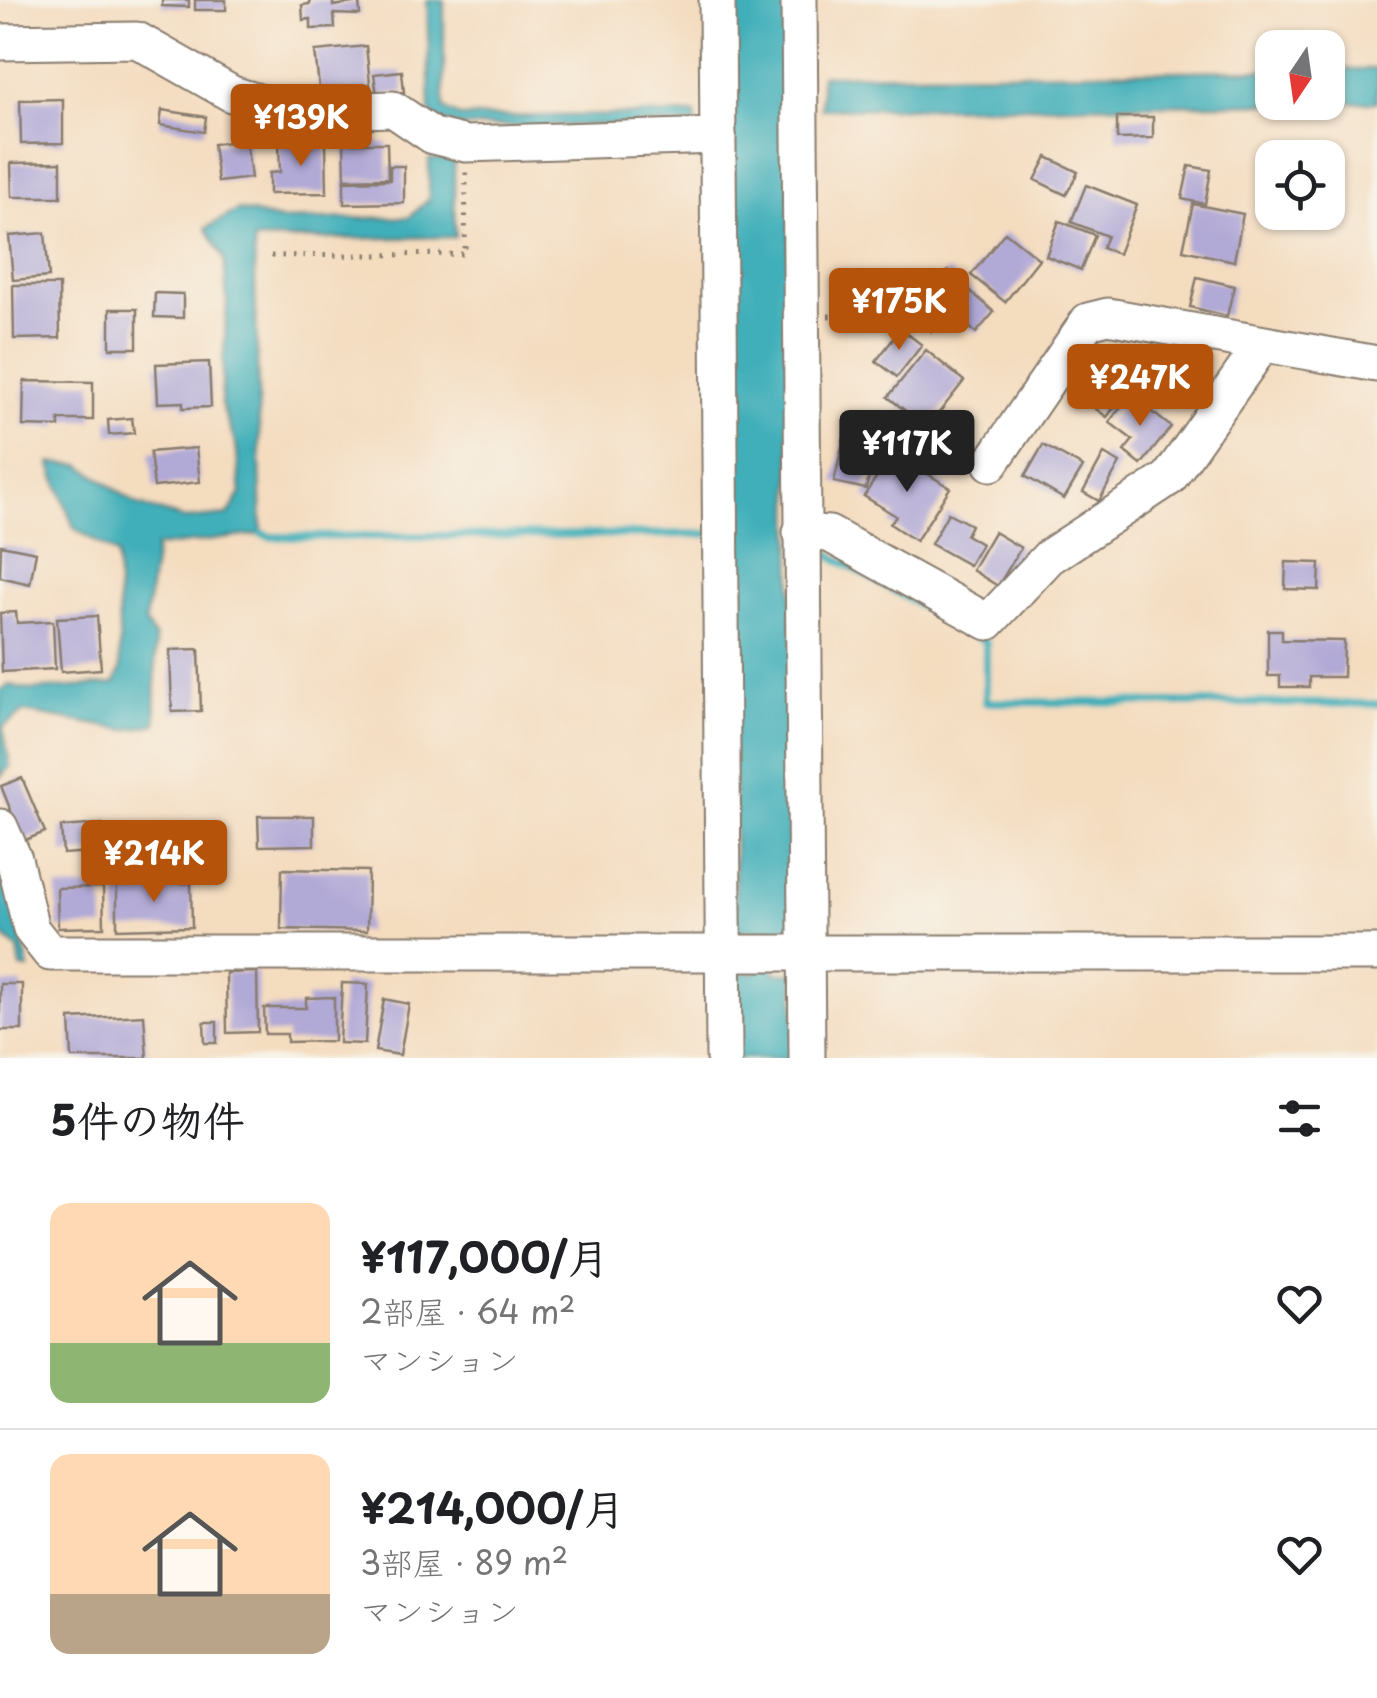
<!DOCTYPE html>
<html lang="ja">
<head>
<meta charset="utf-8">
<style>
	body { margin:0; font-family:"Playpen Sans","Klee One",sans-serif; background:#f2f2f2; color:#202124; height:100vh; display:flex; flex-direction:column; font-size:38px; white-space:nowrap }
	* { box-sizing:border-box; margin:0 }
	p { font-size:32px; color:#757577 }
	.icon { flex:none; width:55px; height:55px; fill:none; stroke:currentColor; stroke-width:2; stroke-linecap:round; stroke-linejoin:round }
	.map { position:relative; height:1058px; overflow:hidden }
	.details { display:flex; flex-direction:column; background:#fff; flex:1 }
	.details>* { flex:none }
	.needle { width:65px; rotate:193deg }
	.controls { position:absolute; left:1255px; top:30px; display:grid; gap:20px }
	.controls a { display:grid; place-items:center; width:90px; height:90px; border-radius:20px; background:#fff; box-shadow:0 2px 8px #0004; font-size:50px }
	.price { position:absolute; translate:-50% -85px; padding:0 22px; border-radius:10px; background:#b45309; color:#fff; font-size:32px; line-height:65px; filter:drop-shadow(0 2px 5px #0008) }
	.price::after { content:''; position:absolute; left:50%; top:60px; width:30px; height:22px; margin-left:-15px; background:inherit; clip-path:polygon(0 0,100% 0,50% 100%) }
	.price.active { background:#222; color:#fff }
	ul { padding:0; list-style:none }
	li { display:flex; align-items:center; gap:30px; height:250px; padding:0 50px }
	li+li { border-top:2px solid #e0e0e0 }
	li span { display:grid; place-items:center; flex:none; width:280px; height:200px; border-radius:20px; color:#555 }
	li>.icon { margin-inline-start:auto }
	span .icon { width:120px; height:120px; fill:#fffc; stroke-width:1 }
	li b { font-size:42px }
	h2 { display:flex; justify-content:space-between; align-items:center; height:120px; padding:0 50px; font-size:42px }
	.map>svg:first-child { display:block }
</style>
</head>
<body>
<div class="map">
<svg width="1377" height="1058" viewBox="0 0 1377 1058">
	<rect width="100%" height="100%" fill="#f7f3e8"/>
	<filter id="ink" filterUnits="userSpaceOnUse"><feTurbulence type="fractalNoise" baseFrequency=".01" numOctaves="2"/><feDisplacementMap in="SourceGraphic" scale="20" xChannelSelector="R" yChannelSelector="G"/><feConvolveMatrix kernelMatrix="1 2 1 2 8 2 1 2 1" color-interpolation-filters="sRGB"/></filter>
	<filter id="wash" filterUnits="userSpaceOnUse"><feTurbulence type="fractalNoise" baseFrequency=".0048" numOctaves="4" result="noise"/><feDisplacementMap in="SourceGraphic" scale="40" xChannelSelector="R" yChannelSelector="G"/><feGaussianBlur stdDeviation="2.25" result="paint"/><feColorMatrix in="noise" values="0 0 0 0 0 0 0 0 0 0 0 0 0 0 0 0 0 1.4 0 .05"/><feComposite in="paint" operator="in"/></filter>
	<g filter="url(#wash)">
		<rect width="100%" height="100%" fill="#f4dcbf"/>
		<g fill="#3fafb9" stroke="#2e666a" stroke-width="2.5">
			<polygon points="427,0 444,0 444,109 460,117 695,114 696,124 459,127 436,119 430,111"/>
			<polygon points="729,0 788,0 794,930 773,931 774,973 795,973 795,1058 736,1058 735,973 757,972 756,931 735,930"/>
			<polygon points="1328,69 1377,69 1377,102 821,109 821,75 1272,70 1272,102 1328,102"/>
			<polygon points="429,159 454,159 455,237 254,240 262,534 156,547 145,623 155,638 156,724 126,730 24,712 3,727 10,766 0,777 0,690 10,685 31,690 114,684 120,670 117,555 74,528 50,463 81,465 138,505 185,519 228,515 241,493 236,444 221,404 227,302 224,259 206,228 238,210 280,220 410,217 429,199"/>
			<polygon points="0,861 8,879 29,969 21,968 18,949 0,933"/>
		</g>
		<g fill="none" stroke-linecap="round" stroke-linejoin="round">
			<g stroke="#3fafb9" stroke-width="8">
				<polyline points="262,534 272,537 707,534"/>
				<polyline points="821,550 986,642 986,702 1377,704"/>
			</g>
		</g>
		<g id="blocks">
			<g fill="#b1a9d6">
				<polygon points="162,0 189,0 189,7 162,6"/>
				<rect x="195" y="0" width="31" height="10"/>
				<polygon points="309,0 333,0 333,6 359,2 360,15 334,14 335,28 311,29 311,19 303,20 302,5 310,4"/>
				<polygon points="366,46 371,92 320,97 315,51"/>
				<polygon points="402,71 404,92 377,95 374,74"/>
				<polygon points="63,99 63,143 21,144 20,100"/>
				<polygon points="162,110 206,117 204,132 160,125"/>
				<polygon points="1117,117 1153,117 1153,138 1117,139"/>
				<polygon points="246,140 251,178 218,182 213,144"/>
				<polygon points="326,142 327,193 269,194 269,173 280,172 279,143"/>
				<polygon points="344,143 387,143 388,178 345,179"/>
				<polygon points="1047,157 1078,172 1066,195 1035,180"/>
				<polygon points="61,162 61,197 12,197 11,163"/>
				<polygon points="390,166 404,166 404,203 344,204 344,181 390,180"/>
				<polygon points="1189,166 1211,170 1205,204 1182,199"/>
				<polygon points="1086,185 1137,205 1118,254 1102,248 1107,236 1071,222"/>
				<polygon points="1193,204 1243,214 1234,261 1183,250"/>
				<polygon points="1059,221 1095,235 1081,270 1046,256"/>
				<polygon points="1005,232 1039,259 1005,302 971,275"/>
				<polygon points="45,233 49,277 13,280 9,236"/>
				<polygon points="948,271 994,312 976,333 946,307 933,322 916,307"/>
				<polygon points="1197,277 1234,286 1227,316 1190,307"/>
				<polygon points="13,285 59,285 60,338 14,339"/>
				<polygon points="155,293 183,294 183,318 154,317"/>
				<rect x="110" y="309" width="27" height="39"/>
				<polygon points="901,329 922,345 897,377 876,361"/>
				<polygon points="926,350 964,381 927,428 888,397"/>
				<polygon points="209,362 211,407 183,408 183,402 158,403 156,364"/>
				<polygon points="24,381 93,382 93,420 59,420 59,427 23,426"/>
				<polygon points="1101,388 1119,401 1107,417 1089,404"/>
				<polygon points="1131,395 1171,427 1141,465 1124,451 1133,440 1109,422"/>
				<polygon points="856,416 881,422 866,489 834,482 844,438 851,439"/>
				<polygon points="132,418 134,433 109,435 108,420"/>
				<polygon points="1043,445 1083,467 1064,499 1025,476"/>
				<polygon points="196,448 200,482 154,487 150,452"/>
				<polygon points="893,452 950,488 916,541 890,524 896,516 864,496"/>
				<polygon points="1104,454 1120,463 1099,501 1083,492"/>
				<polygon points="948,513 971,525 966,535 981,544 969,565 931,544"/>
				<polygon points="994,532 1021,548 998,586 972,570"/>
				<polygon points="1,545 36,552 30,584 0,577"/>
				<polygon points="1286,562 1320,563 1319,590 1285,589"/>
				<polygon points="16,612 17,623 53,621 55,669 2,672 0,613"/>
				<polygon points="97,616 101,669 61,672 57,618"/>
				<polygon points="1268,630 1282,630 1282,640 1344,641 1343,677 1309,677 1309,687 1280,687 1280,676 1268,676"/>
				<polygon points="199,649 201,711 172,712 170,650"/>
				<polygon points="22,778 45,832 23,841 1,786"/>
				<polygon points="258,816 314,816 314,845 259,846"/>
				<polygon points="102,824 105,851 63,854 61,827"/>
				<polygon points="282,869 368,871 367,931 281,929"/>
				<polygon points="151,876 151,884 191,883 192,927 117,929 117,885 130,885 129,877"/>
				<polygon points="103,887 104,927 58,928 57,888"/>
				<polygon points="257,972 258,1032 227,1033 226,973"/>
				<polygon points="342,983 368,984 365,1044 339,1043"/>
				<rect x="0" y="984" width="22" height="46"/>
				<polygon points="334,997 334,1041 287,1042 287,1034 265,1034 264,1008 306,1008 306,998"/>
				<polygon points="384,999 409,1004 400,1055 375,1051"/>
				<polygon points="144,1015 147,1058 72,1058 70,1019"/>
				<polygon points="204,1022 217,1022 217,1043 205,1043"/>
			</g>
		</g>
	</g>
	<g filter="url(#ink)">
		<use href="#blocks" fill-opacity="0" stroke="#887c6e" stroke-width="2.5"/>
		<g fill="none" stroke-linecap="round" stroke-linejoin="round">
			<defs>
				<g id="minor">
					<polyline points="717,0 724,1058"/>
					<polyline points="799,0 807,1058"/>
					<polyline points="0,42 137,40 232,94 292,112 393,109 433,136 466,144 718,136"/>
					<polyline points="991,463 1088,321 1108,316 1377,364"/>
					<polyline points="801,532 829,534 988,622 1049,557 1169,478 1262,345"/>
					<polyline points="0,827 14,859 31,929 50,953 1377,953"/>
				</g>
			</defs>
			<use href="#minor" stroke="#887c6e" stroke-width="39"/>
			<g stroke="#887c6e" stroke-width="5" stroke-dasharray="2.5 8" stroke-linecap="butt">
				<polyline points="271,256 465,254 466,172"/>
				<polyline points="828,316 898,317 937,332"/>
			</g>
			<use href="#minor" stroke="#fff" stroke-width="35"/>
		</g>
	</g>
</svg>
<div class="controls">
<a><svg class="needle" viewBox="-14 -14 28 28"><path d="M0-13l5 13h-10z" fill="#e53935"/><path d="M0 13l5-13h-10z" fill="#757577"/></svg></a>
<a><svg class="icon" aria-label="locate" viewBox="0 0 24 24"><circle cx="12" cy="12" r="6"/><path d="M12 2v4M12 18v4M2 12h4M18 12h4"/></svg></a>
</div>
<b class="price" style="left:301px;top:169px">¥139K</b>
<b class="price" style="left:899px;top:353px">¥175K</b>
<b class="price" style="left:1140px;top:429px">¥247K</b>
<b class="price active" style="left:907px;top:495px">¥117K</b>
<b class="price" style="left:154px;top:905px">¥214K</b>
</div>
<section class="details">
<h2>5件の物件<svg class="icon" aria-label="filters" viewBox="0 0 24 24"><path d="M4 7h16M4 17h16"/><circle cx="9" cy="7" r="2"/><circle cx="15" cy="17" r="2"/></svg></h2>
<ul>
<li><span style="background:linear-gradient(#ffd9b3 70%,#8fb573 0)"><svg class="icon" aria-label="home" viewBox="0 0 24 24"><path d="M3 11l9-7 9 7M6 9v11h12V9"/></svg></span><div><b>¥117,000/月</b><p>2部屋 · 64 m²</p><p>マンション</p></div><svg class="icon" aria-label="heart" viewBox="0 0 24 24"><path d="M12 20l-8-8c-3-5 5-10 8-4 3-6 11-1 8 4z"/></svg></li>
<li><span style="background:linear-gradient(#ffd9b3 70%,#b9a48a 0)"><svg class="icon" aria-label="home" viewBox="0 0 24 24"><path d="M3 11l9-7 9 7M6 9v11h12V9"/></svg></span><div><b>¥214,000/月</b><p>3部屋 · 89 m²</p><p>マンション</p></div><svg class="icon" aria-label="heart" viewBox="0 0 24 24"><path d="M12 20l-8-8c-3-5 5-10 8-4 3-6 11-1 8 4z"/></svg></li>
</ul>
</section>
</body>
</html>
